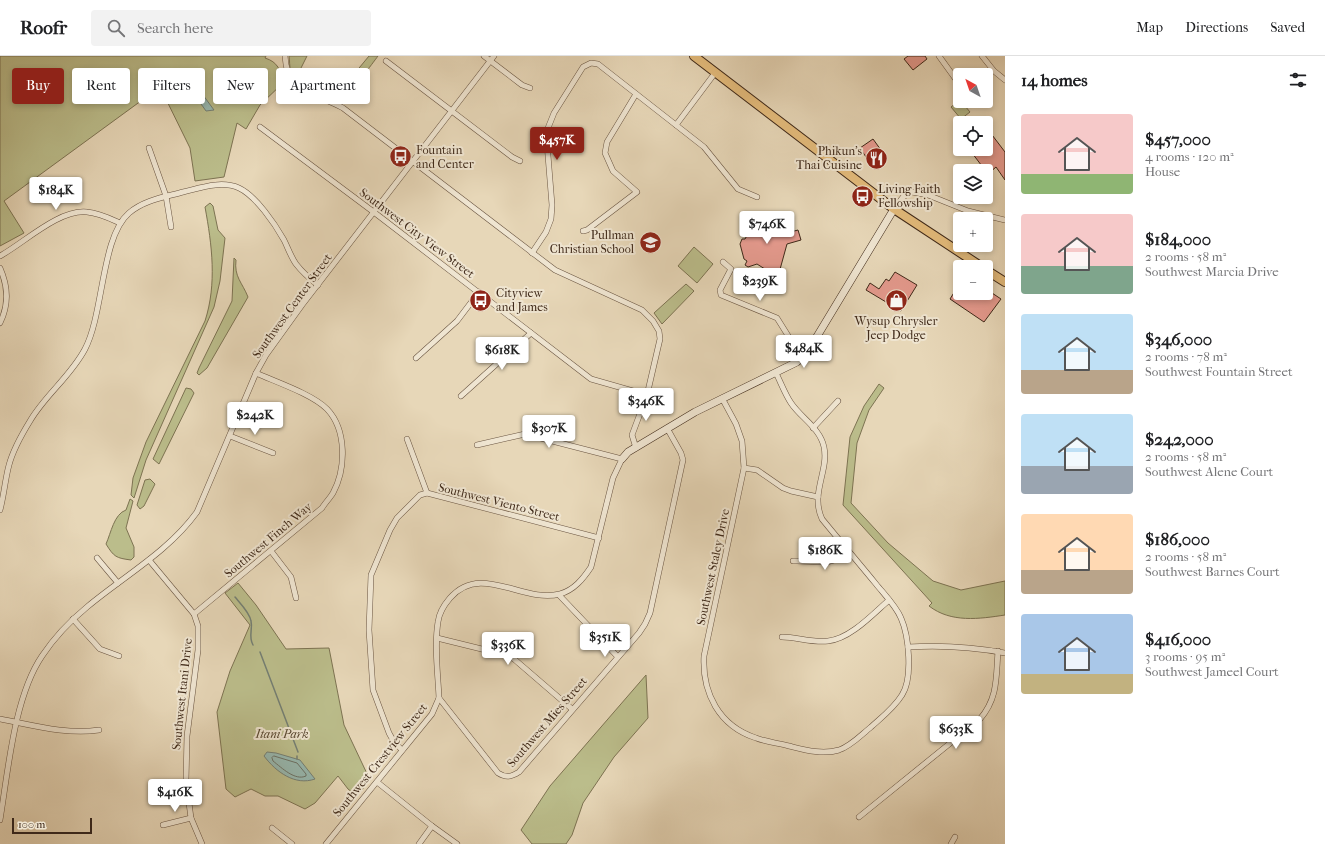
<!DOCTYPE html>
<html lang="en">
<head>
<meta charset="utf-8">
<style>
	body { margin:0; font-family:"IM FELL French Canon",serif; background:#f2f2f2; color:#202124; height:100vh; display:flex; flex-direction:column; font-size:15px; white-space:nowrap }
	* { box-sizing:border-box; margin:0 }
	p { font-size:13px; color:#757577 }
	.icon { flex:none; width:22px; height:22px; fill:none; stroke:currentColor; stroke-width:2; stroke-linecap:round; stroke-linejoin:round }
	.map { position:relative; flex:1; overflow:hidden }
	.sheet { display:flex; flex-direction:column; background:#fff; width:320px }
	.sheet>* { flex:none }
	.guide { position:absolute; left:12px; top:12px; width:380px; height:36px; display:flex; gap:8px }
	.needle { width:26px; rotate:320deg }
	.tools { position:absolute; left:953px; top:12px; display:grid; gap:8px }
	.tools a { display:grid; place-items:center; width:40px; height:40px; border-radius:4px; background:#fff; box-shadow:0 2px 6px #0003; font-size:20px }
	.scale { position:absolute; left:12px; bottom:10px; width:80px; box-sizing:border-box; padding-left:4px; border:2px solid #3f2919; border-top:0; font-size:11px; line-height:14px; white-space:nowrap; color:#3f2919; -webkit-text-stroke:3px #efe5d1; paint-order:stroke }
	.price { position:absolute; translate:-50% -34px; padding:0 9px; border-radius:4px; background:#fff; color:#222; font-size:13px; line-height:26px; filter:drop-shadow(0 1px 2px #0008) }
	.price::after { content:''; position:absolute; left:50%; top:24px; width:12px; height:9px; margin-left:-6px; background:inherit; clip-path:polygon(0 0,100% 0,50% 100%) }
	.price.selected { background:#8f2418; color:#fff }
	ul { padding:0; list-style:none }
	li { display:flex; align-items:center; gap:12px; height:100px; padding:0 16px }
	li span { display:grid; place-items:center; flex:none; width:112px; height:80px; border-radius:4px; color:#555 }
	li>.icon { margin-inline-start:auto }
	span .icon { width:48px; height:48px; fill:#fffc; stroke-width:1 }
	li b { font-size:17px }
	h2 { display:flex; justify-content:space-between; align-items:center; height:48px; padding:0 16px; font-size:17px }
	.tag { padding:0 14px; border-radius:4px; background:#fff; box-shadow:0 2px 6px #0003; font-size:14px; line-height:36px }
	.tag.selected { background:#8f2418; color:#fff }
	header { display:flex; align-items:center; gap:24px; box-sizing:border-box; height:56px; padding:0 20px; background:#fff; border-bottom:1px solid #e0e0e0 }
	header strong { font-size:19px }
	nav { display:flex; gap:22px; margin-inline-start:auto; font-size:14px }
	.search { width:280px; height:36px; background:#f2f2f2; display:flex; align-items:center; gap:10px; box-sizing:border-box; padding:0 14px; border-radius:4px; color:#757577; font-size:15px }
	main { display:flex; flex:1; min-height:0 }
	.map>svg:first-child { display:block }
</style>
</head>
<body>
<header>
<strong>Roofr</strong>
<div class="search"><svg class="icon" aria-label="search" viewBox="0 0 24 24"><circle cx="10" cy="10" r="6"/><path d="M15 15l6 6"/></svg>Search here</div>
<nav><a>Map</a><a>Directions</a><a>Saved</a></nav>
</header>
<main>
<div class="map">
<svg width="1005" height="788" viewBox="0 0 1005 788">
	<rect width="100%" height="100%" fill="#e7d7b8"/>
	<filter id="stains"><feTurbulence type="fractalNoise" baseFrequency=".005" numOctaves="4"/><feColorMatrix values="0 0 0 0 .2 0 0 0 0 .09 0 0 0 0 .02 0 0 0 .5 -.17"/></filter>
	<radialGradient id="worn" r=".72"><stop offset=".6" stop-color="#630" stop-opacity="0"/><stop offset="1" stop-color="#630" stop-opacity=".3"/></radialGradient>
	<g fill="#bbbd8b" stroke="#7d7352">
		<path d="M0 0H266L265 2C278 6 280 14 284 26L260 49 246 73 237 67 224 121 195 125 190 92 160 31 4 145 24 177 0 190Z"/>
		<path d="M289 0H307L300 14 307 22H312L316 19 322 28 326 25 331 26 337 21 338 27 345 29 369 0H378C372 8 353 34 346 38 334 43 296 28 291 15 289 11 290 5 289 0Z"/>
		<polygon points="960,44 970,56 961,63 951,51"/>
		<path d="M210 147 213 150 218 174 225 182 220 225 214 251 146 404 134 442 131 439 133 422 146 386 205 265C217 228 212 189 205 151Z"/>
		<polygon points="694,191 713,208 697,227 678,210"/>
		<path d="M234 202 236 204C234 221 242 226 248 241L207 312 199 319 197 317 199 312 232 245Z"/>
		<polygon points="686,228 694,235 662,268 654,257"/>
		<path d="M879 328 884 332 869 354 857 387 851 447 888 487 933 525 961 534 1005 525V559C979 563 951 567 929 550L932 547 843 449 850 381 864 350Z"/>
		<polygon points="186,332 191,333 194,337 159,408 153,403"/>
		<polygon points="150,423 155,428 144,450 140,453 137,449 145,424"/>
		<path d="M130 443 133 445 126 472 134 491V501L131 504C116 502 114 501 106 488 111 477 114 458 126 454Z"/>
		<polygon points="238,527 256,549 286,593 329,592 344,669 370,724 357,740 348,733 338,720 315,747 305,753 278,740 265,740 251,733 235,741 226,733 217,656 230,615 250,569 225,537"/>
		<polygon points="646,619 648,662 614,701 583,747 572,779 566,788 532,788 521,774 550,730"/>
	</g>
	<g fill="#97b9b1" stroke="#747f74">
		<path d="M192 24 214 54 206 55C198 43 193 40 189 25Z"/>
		<path d="M267 696 276 697 300 704 315 723C295 730 276 716 264 700Z"/>
	</g>
	<g fill="none" stroke-linecap="round" stroke-linejoin="round">
		<path stroke="#6b7165" stroke-width="1" d="M274 700 297 707 306 718V720C295 725 282 712 273 705L272 702Z"/>
		<g stroke="#747f74" stroke-width="1.5">
			<path d="M235 541C240 547 250 557 251 565 253 574 248 580 253 589"/>
			<polyline points="260,596 298,696"/>
			<polyline points="297,703 297,700"/>
		</g>
	</g>
	<g fill="#e59a8e" stroke="#3f2919">
		<polygon points="908,0 925,0 927,3 913,14 904,3"/>
		<polygon points="986,71 1005,96 1005,124 996,111 988,118 969,93 986,93"/>
		<polygon points="873,83 886,101 872,110 860,92"/>
		<polygon points="762,158 783,178 798,174 801,184 787,188 779,217 768,215 757,208 748,211 745,209 747,205 744,203 740,188 742,183 745,183 756,164"/>
		<polygon points="895,216 917,229 901,255 866,234 870,227 879,233 886,223 889,225"/>
		<polygon points="960,227 960,237 986,237 986,233 1001,243 984,266 950,243"/>
	</g>
	<g fill="none" stroke-linecap="round" stroke-linejoin="round">
		<defs>
			<g id="street">
				<path d="M285 0C287 39 315 36 343 52L555 214 642 254 653 265 659 275 660 283 647 339 632 379 636 392"/>
				<polyline points="484,0 522,29 530,32"/>
				<polyline points="939,0 960,29"/>
				<polyline points="982,0 994,15 1005,24"/>
				<polyline points="386,5 512,101 520,105"/>
				<polyline points="676,69 715,17"/>
				<polyline points="260,71 375,157 591,323 647,339"/>
				<polyline points="149,92 166,140 171,171"/>
				<polyline points="894,153 903,141 912,136 928,139 968,155 1005,164"/>
				<polyline points="583,175 587,174 637,136 613,115 605,97 607,86 636,38"/>
				<polyline points="532,197 546,176 551,163 552,149 547,87 548,72 554,57 583,11 591,7 598,8 704,91 738,133 757,141"/>
				<path d="M0 200C24 187 59 153 87 156 99 157 109 162 120 167"/>
				<polyline points="723,206 731,213 720,234 721,239 777,262 802,302"/>
				<path d="M0 212C8 230 9 249 0 267"/>
				<polyline points="416,302 457,265 479,236"/>
				<polyline points="461,340 531,277"/>
				<path d="M722 342 736 368 742 385 744 412 704 600C702 637 719 670 756 682 766 686 778 687 789 690 805 694 822 699 839 694 851 690 861 679 871 671 882 661 894 652 902 639 913 622 909 580 901 562 896 550 884 538 876 528 858 506 840 485 822 463 810 437 829 415 824 391 820 372 801 362 791 347 785 338 781 327 776 317"/>
				<polyline points="813,372 838,345"/>
				<polyline points="230,380 273,397"/>
				<polyline points="407,383 427,437"/>
				<polyline points="744,412 757,414 783,432 791,435 818,441"/>
				<path d="M0 454C4 439 5 424 9 409 13 394 22 378 30 365 45 339 71 320 85 293 104 257 101 181 129 157 144 144 165 141 183 136 200 132 221 124 239 132 256 140 275 168 284 184 288 192 291 201 296 208 303 217 310 223 318 229"/>
				<polyline points="271,495 291,521 296,542"/>
				<polyline points="97,502 118,527"/>
				<polyline points="149,504 194,558 198,570 198,594 187,680 186,725 191,762 202,788"/>
				<path d="M793 505C818 504 826 512 849 496"/>
				<polyline points="559,539 617,600"/>
				<path d="M194 558 322 452C325 447 330 442 333 437 346 413 347 374 327 353 312 338 276 326 256 317"/>
				<polyline points="73,563 100,593 119,600"/>
				<path d="M782 581C797 581 813 587 828 585 850 583 873 558 889 544"/>
				<polyline points="437,582 506,599 514,603 572,653"/>
				<path d="M908 591C941 589 973 591 1005 597"/>
				<path d="M439 642 498 717C506 722 511 721 519 716L639 577 645 568 650 557 683 404 681 397 667 372"/>
				<path d="M0 663C32 669 67 679 99 674"/>
				<polyline points="402,694 394,686 389,677 373,634 369,574 371,519 390,474 397,462 420,439 427,437 599,482"/>
				<polyline points="377,726 432,770 457,788"/>
				<path d="M859 761 980 663C998 642 996 622 998 595"/>
				<path d="M0 764C8 716 14 641 42 600 54 582 70 565 87 551 124 520 168 496 197 456L256 317 266 299 302 249 494 0"/>
				<polyline points="163,769 191,762"/>
				<polyline points="272,772 292,788"/>
				<path d="M326 788 432 658 439 642C438 618 434 590 438 566 439 557 444 549 450 542 481 506 523 548 560 538 574 534 583 523 591 511L613 422 622 403 525 378 477 389"/>
				<polyline points="419,788 432,770"/>
				<polyline points="951,788 955,781"/>
			</g>
			<polyline id="secondary" points="622,403 628,396 695,356 797,306 807,297 894,153"/>
			<g id="primary">
				<polyline points="694,0 894,153 982,211"/>
				<polyline points="986,214 1005,226"/>
			</g>
		</defs>
		<use href="#street" stroke="#695441" stroke-width="6"/>
		<use href="#secondary" stroke="#3f2919" stroke-width="8"/>
		<use href="#primary" stroke="#3f2919" stroke-width="10"/>
		<use href="#street" stroke="#efe5d1" stroke-width="5"/>
		<use href="#secondary" stroke="#efe5d1" stroke-width="7"/>
		<use href="#primary" stroke="#e4bc7c" stroke-width="8"/>
	</g>
	<defs>
		<symbol id="bus-disc" viewBox="-11 -11 22 22"><circle r="9.5" fill="#8f2418" stroke="#efe5d1"/><path d="M-5-6H5V4H4V6H2V4H-2V6H-4V4H-5ZM-3.5-4V0h7V-4ZM-3.5 1.2v1.5H-2V1.2ZM2 1.2v1.5H3.5V1.2Z" fill="#fff"/></symbol>
		<symbol id="restaurant-disc" viewBox="-11 -11 22 22"><circle r="9.5" fill="#8f2418" stroke="#efe5d1"/><path d="M-5-6h1v4h1v-4h1v4h1v-4h1v5L-1.5 .5V6h-2V.5L-5-1ZM5-6V6H3V1.5H1.5Q1.5-4 5-6Z" fill="#fff"/></symbol>
		<symbol id="school-disc" viewBox="-11 -11 22 22"><circle r="9.5" fill="#8f2418" stroke="#efe5d1"/><path d="M0-5L7-2L0 1L-7-2ZM-4 1L0 2.5L4 1V4Q0 6-4 4Z" fill="#fff"/></symbol>
		<symbol id="shop-disc" viewBox="-11 -11 22 22"><circle r="9.5" fill="#8f2418" stroke="#efe5d1"/><path d="M-5-2.5h2.3a2.7 3.5 0 0 1 5.4 0H5L5.5 6h-11ZM-1.5-2.5h3a1.5 2.3 0 0 0-3 0Z" fill="#fff"/></symbol>
	</defs>
	<g fill-rule="evenodd">
		<use href="#bus-disc" x="388" y="88" width="25" height="25"/>
		<use href="#restaurant-disc" x="864" y="90" width="25" height="25"/>
		<use href="#bus-disc" x="850" y="128" width="25" height="25"/>
		<use href="#school-disc" x="638" y="174" width="25" height="25"/>
		<use href="#bus-disc" x="468" y="232" width="25" height="25"/>
		<use href="#shop-disc" x="884" y="232" width="25" height="25"/>
	</g>
	<g text-anchor="middle" dominant-baseline="central" stroke-width="4" stroke-linejoin="round" paint-order="stroke">
		<g font-size="12" fill="#3f2919" stroke="#efe5d1" text-anchor="start">
			<text x="416" y="94">Fountain<tspan x="416" dy="14">and Center</tspan></text>
			<text x="862" y="95" text-anchor="end">Phikun's<tspan x="862" dy="14">Thai Cuisine</tspan></text>
			<text x="878" y="133">Living Faith<tspan x="878" dy="14">Fellowship</tspan></text>
			<text x="634" y="179" text-anchor="end">Pullman<tspan x="634" dy="14">Christian School</tspan></text>
			<text x="496" y="237">Cityview<tspan x="496" dy="14">and James</tspan></text>
			<text x="896" y="265" text-anchor="middle">Wysup Chrysler<tspan x="896" dy="14">Jeep Dodge</tspan></text>
		</g>
		<g font-size="12" fill="#3f2919" stroke="#efe5d1">
			<text transform="translate(417 177) rotate(37)">Southwest City View Street</text>
			<text transform="translate(292 250) rotate(-54)">Southwest Center Street</text>
			<text transform="translate(499 446) rotate(14)">Southwest Viento Street</text>
			<text transform="translate(268 484) rotate(-40)">Southwest Finch Way</text>
			<text transform="translate(713 511) rotate(-78)">Southwest Staley Drive</text>
			<text transform="translate(182 638) rotate(-84)">Southwest Itani Drive</text>
			<text transform="translate(547 666) rotate(-49)">Southwest Mies Street</text>
			<text transform="translate(380 704) rotate(-51)">Southwest Crestview Street</text>
		</g>
		<g font-size="12" font-style="italic" fill="#584730" stroke="#efe5d1">
			<text x="282" y="678">Itani Park</text>
		</g>
	</g>
	<rect width="100%" height="100%" filter="url(#stains)"/>
	<rect width="100%" height="100%" fill="url(#worn)"/>
</svg>
<div class="tools">
<a><svg class="needle" viewBox="-14 -14 28 28"><path d="M0-13l5 13h-10z" fill="#e53935"/><path d="M0 13l5-13h-10z" fill="#757577"/></svg></a>
<a><svg class="icon" aria-label="locate" viewBox="0 0 24 24"><circle cx="12" cy="12" r="6"/><path d="M12 2v4M12 18v4M2 12h4M18 12h4"/></svg></a>
<a><svg class="icon" aria-label="layers" viewBox="0 0 24 24"><path d="M12 4l9 5-9 5-9-5zM3 14l9 5 9-5"/></svg></a>
<a>+</a>
<a>−</a>
</div>
<div class="scale">100 m</div>
<b class="price selected" style="left:557px;top:105px">$457K</b>
<b class="price" style="left:56px;top:155px">$184K</b>
<b class="price" style="left:767px;top:189px">$746K</b>
<b class="price" style="left:760px;top:246px">$239K</b>
<b class="price" style="left:804px;top:313px">$484K</b>
<b class="price" style="left:502px;top:315px">$618K</b>
<b class="price" style="left:646px;top:366px">$346K</b>
<b class="price" style="left:255px;top:380px">$242K</b>
<b class="price" style="left:549px;top:393px">$307K</b>
<b class="price" style="left:825px;top:515px">$186K</b>
<b class="price" style="left:605px;top:602px">$351K</b>
<b class="price" style="left:508px;top:610px">$336K</b>
<b class="price" style="left:956px;top:694px">$633K</b>
<b class="price" style="left:175px;top:757px">$416K</b>
<div class="guide">
<a class="tag selected">Buy</a>
<a class="tag">Rent</a>
<a class="tag">Filters</a>
<a class="tag">New</a>
<a class="tag">Apartment</a>
</div>
</div>
<section class="sheet">
<h2>14 homes<svg class="icon" aria-label="filters" viewBox="0 0 24 24"><path d="M4 7h16M4 17h16"/><circle cx="9" cy="7" r="2"/><circle cx="15" cy="17" r="2"/></svg></h2>
<ul>
<li><span style="background:linear-gradient(#f6c9c9 75%,#8fb573 0)"><svg class="icon" aria-label="home" viewBox="0 0 24 24"><path d="M3 11l9-7 9 7M6 9v11h12V9"/></svg></span><div><b>$457,000</b><p>4 rooms · 120 m²</p><p>House</p></div></li>
<li><span style="background:linear-gradient(#f6c9c9 65%,#7fa58c 0)"><svg class="icon" aria-label="home" viewBox="0 0 24 24"><path d="M3 11l9-7 9 7M6 9v11h12V9"/></svg></span><div><b>$184,000</b><p>2 rooms · 58 m²</p><p>Southwest Marcia Drive</p></div></li>
<li><span style="background:linear-gradient(#bfe0f5 70%,#b9a48a 0)"><svg class="icon" aria-label="home" viewBox="0 0 24 24"><path d="M3 11l9-7 9 7M6 9v11h12V9"/></svg></span><div><b>$346,000</b><p>2 rooms · 78 m²</p><p>Southwest Fountain Street</p></div></li>
<li><span style="background:linear-gradient(#bfe0f5 65%,#9aa5b1 0)"><svg class="icon" aria-label="home" viewBox="0 0 24 24"><path d="M3 11l9-7 9 7M6 9v11h12V9"/></svg></span><div><b>$242,000</b><p>2 rooms · 58 m²</p><p>Southwest Alene Court</p></div></li>
<li><span style="background:linear-gradient(#ffd9b3 70%,#b9a48a 0)"><svg class="icon" aria-label="home" viewBox="0 0 24 24"><path d="M3 11l9-7 9 7M6 9v11h12V9"/></svg></span><div><b>$186,000</b><p>2 rooms · 58 m²</p><p>Southwest Barnes Court</p></div></li>
<li><span style="background:linear-gradient(#a9c7e8 75%,#c2b280 0)"><svg class="icon" aria-label="home" viewBox="0 0 24 24"><path d="M3 11l9-7 9 7M6 9v11h12V9"/></svg></span><div><b>$416,000</b><p>3 rooms · 95 m²</p><p>Southwest Jameel Court</p></div></li>
</ul>
</section>
</main>
</body>
</html>
